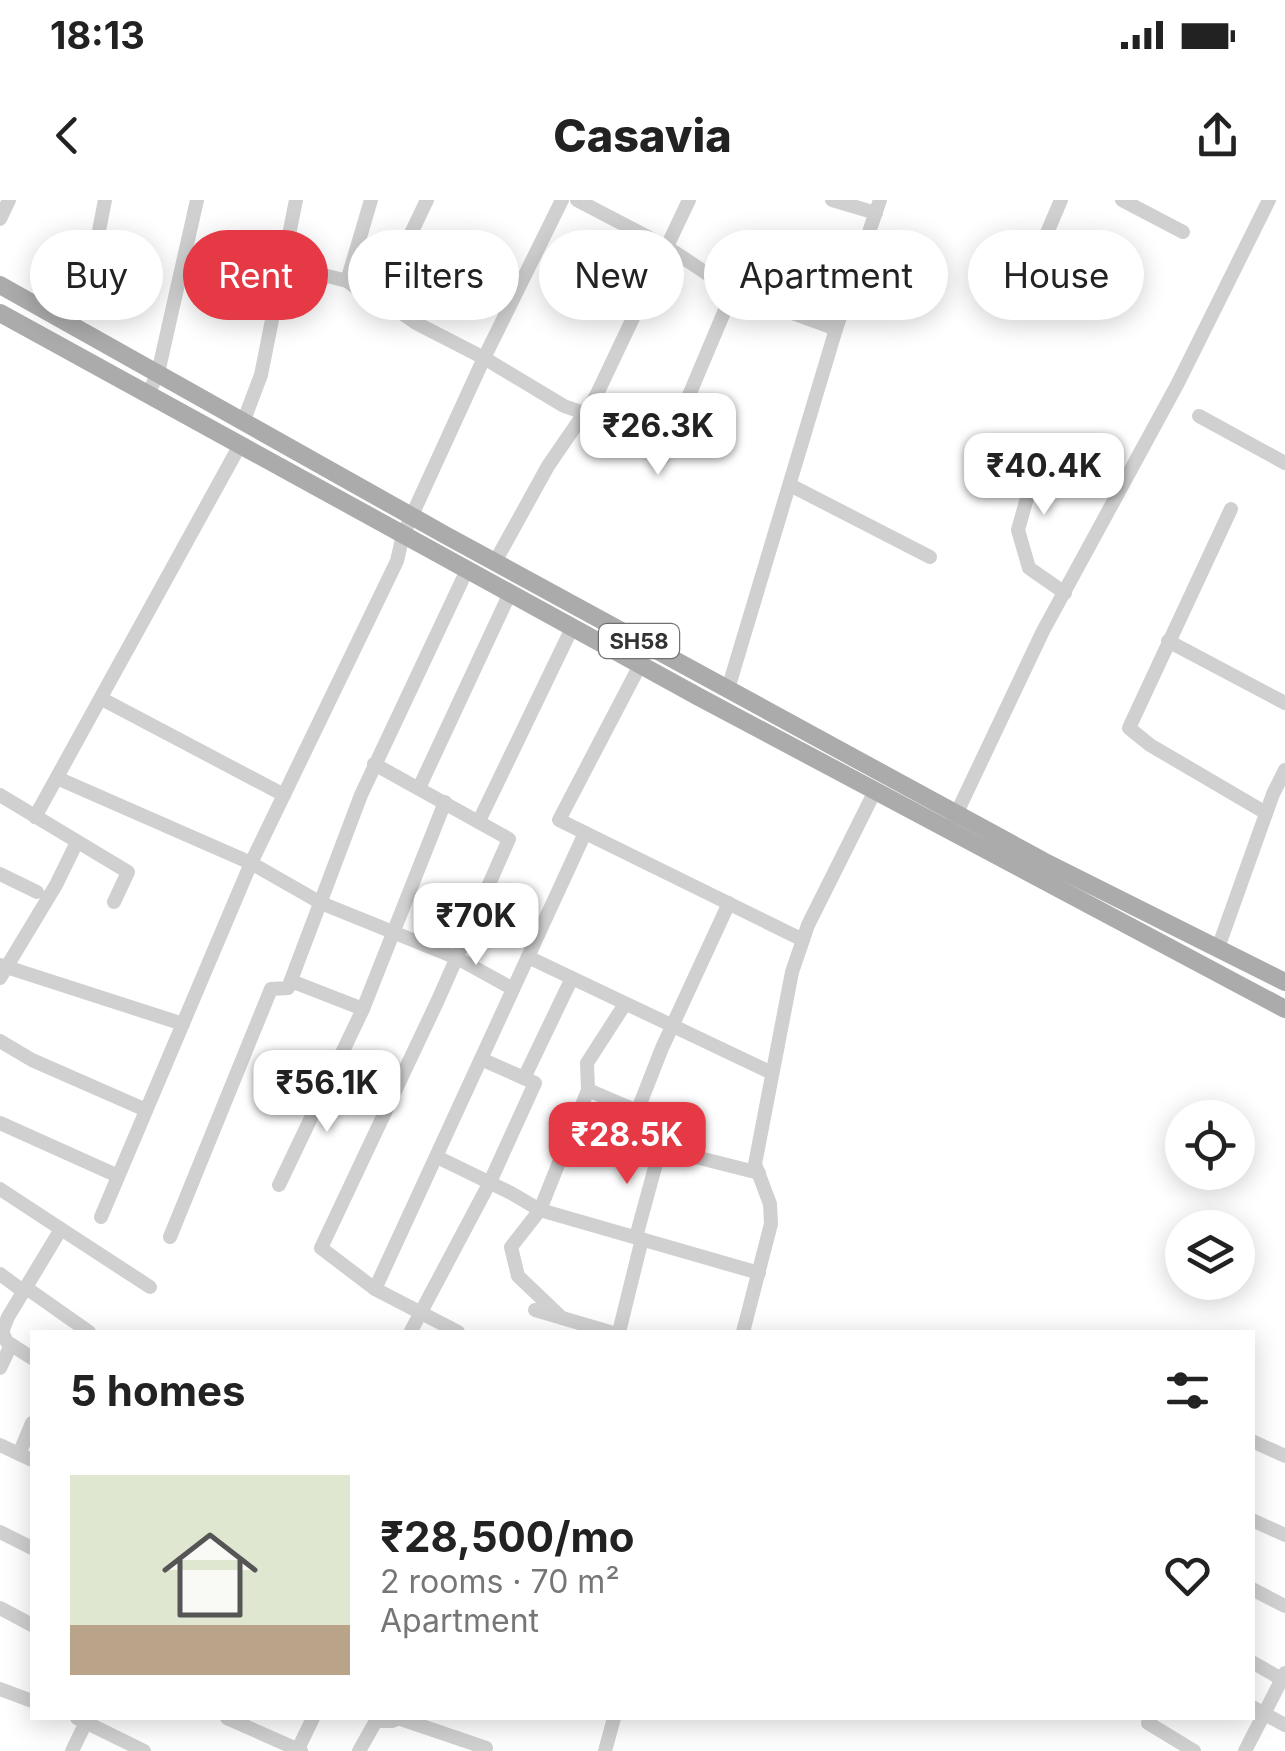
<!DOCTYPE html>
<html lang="en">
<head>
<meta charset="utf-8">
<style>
	body { margin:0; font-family:Inter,sans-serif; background:#f2f2f2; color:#222; height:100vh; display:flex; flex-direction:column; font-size:38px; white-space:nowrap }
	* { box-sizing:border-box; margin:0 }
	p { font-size:32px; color:#767676 }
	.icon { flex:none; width:55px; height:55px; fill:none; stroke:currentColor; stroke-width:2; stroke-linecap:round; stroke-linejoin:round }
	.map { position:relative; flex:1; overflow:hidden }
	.panel { position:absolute; left:30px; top:1130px; width:1225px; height:390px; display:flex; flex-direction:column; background:#fff; border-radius:0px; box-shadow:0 5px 25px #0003 }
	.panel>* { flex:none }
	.banner { position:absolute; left:30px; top:30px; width:1225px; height:90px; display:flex; gap:20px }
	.tools { position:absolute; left:1165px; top:900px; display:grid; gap:20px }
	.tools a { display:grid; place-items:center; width:90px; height:90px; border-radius:50%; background:#fff; box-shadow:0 5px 25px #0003; font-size:50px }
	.price { position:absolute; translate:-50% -85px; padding:0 22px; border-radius:20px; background:#fff; color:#222; font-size:32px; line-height:65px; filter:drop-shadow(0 2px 5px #0008) }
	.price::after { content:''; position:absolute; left:50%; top:60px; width:30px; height:22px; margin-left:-15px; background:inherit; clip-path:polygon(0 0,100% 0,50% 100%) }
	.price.on { background:#e63946; color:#fff }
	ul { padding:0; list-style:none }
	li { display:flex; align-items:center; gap:30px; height:250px; padding:0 40px }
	li span { display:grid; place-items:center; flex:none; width:280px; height:200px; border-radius:0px; color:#555 }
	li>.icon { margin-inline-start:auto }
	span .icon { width:120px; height:120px; fill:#fffc; stroke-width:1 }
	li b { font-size:42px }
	h2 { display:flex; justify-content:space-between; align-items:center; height:120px; padding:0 40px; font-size:42px }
	.tag { padding:0 35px; border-radius:45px; background:#fff; box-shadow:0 5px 25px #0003; font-size:35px; line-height:90px }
	.tag.on { background:#e63946; color:#fff }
	.status { display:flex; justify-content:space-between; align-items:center; height:70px; padding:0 50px; background:#fff; direction:ltr }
	.status svg { height:28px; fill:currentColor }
	header { display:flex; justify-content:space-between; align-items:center; height:130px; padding:0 40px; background:#fff; font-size:45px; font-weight:800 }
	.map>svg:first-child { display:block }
</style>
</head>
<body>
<div class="status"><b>18:13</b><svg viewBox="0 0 49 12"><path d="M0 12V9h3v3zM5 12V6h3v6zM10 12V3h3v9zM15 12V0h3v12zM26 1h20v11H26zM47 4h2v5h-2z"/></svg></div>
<header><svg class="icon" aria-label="back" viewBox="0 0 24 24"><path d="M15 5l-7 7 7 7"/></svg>Casavia<svg class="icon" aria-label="share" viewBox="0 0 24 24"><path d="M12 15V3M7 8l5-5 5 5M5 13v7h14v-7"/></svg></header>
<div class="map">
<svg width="1285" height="1551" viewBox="0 0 1285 1551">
	<rect width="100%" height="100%" fill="#fff"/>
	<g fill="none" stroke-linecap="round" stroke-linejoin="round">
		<g stroke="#d0d0d0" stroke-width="14">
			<polyline points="577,0 667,47 733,91 836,129"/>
			<polyline points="832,0 876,13"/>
			<polyline points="1122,0 1183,32"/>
			<polyline points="0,19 9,0"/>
			<polyline points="285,65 347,81 367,96 380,98 416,123 484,158 564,206 584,213 654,255 663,257 733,91"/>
			<polyline points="347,81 371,0"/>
			<polyline points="380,98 427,0"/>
			<polyline points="1018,101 1061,0"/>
			<polyline points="72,125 96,46 105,0"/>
			<polyline points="148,194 158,173 197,0"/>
			<polyline points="1199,216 1285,263"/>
			<polyline points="244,220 261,175 296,0"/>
			<polyline points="1043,241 1018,330 1029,368 1065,393"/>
			<polyline points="790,285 930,357"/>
			<polyline points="1231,309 1129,528 1150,545 1266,613"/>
			<polyline points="495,362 548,266 596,196 689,0"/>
			<polyline points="1168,441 1285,503"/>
			<polyline points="640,465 559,620 803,740"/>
			<polyline points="728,489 836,129 880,0"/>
			<polyline points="102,499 284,595"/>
			<polyline points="374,564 509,639 438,800 321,1048 375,1089 458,1132"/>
			<polyline points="57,578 251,663 321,703 457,758 513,789"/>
			<polyline points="419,588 510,393"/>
			<polyline points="0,595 128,672 114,702"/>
			<polyline points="35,617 240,245"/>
			<polyline points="479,621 572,428"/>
			<polyline points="952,623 1043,431 1178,183 1269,0"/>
			<polyline points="0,674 37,692"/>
			<polyline points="1218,748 1273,594 1285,570"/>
			<polyline points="0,765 183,824"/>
			<polyline points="0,778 56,685 77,642"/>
			<polyline points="572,778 772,873"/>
			<polyline points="291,781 363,809"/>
			<polyline points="0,841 32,860 146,910"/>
			<polyline points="524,878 572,778 528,757"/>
			<polyline points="588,890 587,863 625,804"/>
			<polyline points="0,923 118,976"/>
			<polyline points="573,926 759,973"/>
			<polyline points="626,940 662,848 729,703"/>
			<polyline points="437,957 511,993 540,1010 759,1073"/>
			<polyline points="279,985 363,809 445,602"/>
			<polyline points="0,989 61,1029 8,1117 2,1132 7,1142 32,1158"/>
			<polyline points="101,1017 251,663 397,361 403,335 484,158 562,0"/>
			<polyline points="61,1029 150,1087"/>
			<polyline points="170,1037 271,789 288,788 361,595 467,370"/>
			<polyline points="636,1037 660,949"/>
			<polyline points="0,1074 23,1091"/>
			<polyline points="25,1087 89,1132"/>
			<polyline points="375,1089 585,633"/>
			<polyline points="535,1110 610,1132"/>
			<polyline points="562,1118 518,1076 511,1047 540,1010 588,890 637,911"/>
			<polyline points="411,1131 490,982 535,883 481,859"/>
			<polyline points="619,1132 642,1039"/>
			<polyline points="743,1132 771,1024 770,1004 755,964 792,772 808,725 875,591"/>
			<polyline points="0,1168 11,1145"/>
			<polyline points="1252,1241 1285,1256"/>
			<polyline points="0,1245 32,1260"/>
			<polyline points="19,1254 32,1223"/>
			<polyline points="1252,1320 1285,1335"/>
			<polyline points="0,1332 32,1348"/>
			<polyline points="1252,1389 1285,1406"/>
			<polyline points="0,1408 32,1425"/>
			<polyline points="1252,1462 1285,1481"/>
			<polyline points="0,1489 32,1501"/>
			<polyline points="1252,1507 1285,1525"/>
			<polyline points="77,1518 144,1551"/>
			<polyline points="227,1518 301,1551"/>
			<polyline points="398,1518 486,1548"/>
			<polyline points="1148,1523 1194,1551"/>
			<polyline points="72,1551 88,1518"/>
			<polyline points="297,1551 313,1518"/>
			<polyline points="359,1551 376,1521 392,1521 399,1518"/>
			<polyline points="605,1551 614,1518"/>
			<polyline points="1245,1551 1285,1473"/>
		</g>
		<g stroke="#ababab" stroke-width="18">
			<polyline points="0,85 447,336 1043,661 1285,782"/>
			<polyline points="0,113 699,497 1285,809"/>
		</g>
	</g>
	<g text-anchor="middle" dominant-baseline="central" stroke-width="10" stroke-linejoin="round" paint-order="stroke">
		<rect fill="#fff" stroke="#707070" stroke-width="2.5" x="599" y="424" width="80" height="34" rx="8"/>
		<g font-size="22" font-weight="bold" fill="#333">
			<text x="639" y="441">SH58</text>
		</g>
	</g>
</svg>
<div class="tools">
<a><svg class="icon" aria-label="locate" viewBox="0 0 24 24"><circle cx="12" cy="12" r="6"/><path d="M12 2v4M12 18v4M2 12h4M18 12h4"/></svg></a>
<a><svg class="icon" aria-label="layers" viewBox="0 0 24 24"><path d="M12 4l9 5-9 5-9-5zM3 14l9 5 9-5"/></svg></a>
</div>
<b class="price" style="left:658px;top:278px">₹26.3K</b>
<b class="price" style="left:1044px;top:318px">₹40.4K</b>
<b class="price" style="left:476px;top:768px">₹70K</b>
<b class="price" style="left:327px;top:935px">₹56.1K</b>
<b class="price on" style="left:627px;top:987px">₹28.5K</b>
<div class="banner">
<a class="tag">Buy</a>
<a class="tag on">Rent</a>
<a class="tag">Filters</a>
<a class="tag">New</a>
<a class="tag">Apartment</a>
<a class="tag">House</a>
</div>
<section class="panel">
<h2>5 homes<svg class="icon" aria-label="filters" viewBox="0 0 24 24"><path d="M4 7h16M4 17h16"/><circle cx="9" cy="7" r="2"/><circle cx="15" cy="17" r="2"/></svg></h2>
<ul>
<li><span style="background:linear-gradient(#dfe7d0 75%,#b9a48a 0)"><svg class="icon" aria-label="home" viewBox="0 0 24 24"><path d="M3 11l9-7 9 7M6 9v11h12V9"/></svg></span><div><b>₹28,500/mo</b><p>2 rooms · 70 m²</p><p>Apartment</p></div><svg class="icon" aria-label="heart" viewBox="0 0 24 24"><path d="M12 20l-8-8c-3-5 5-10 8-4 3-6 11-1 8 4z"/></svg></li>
</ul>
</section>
</div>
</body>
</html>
